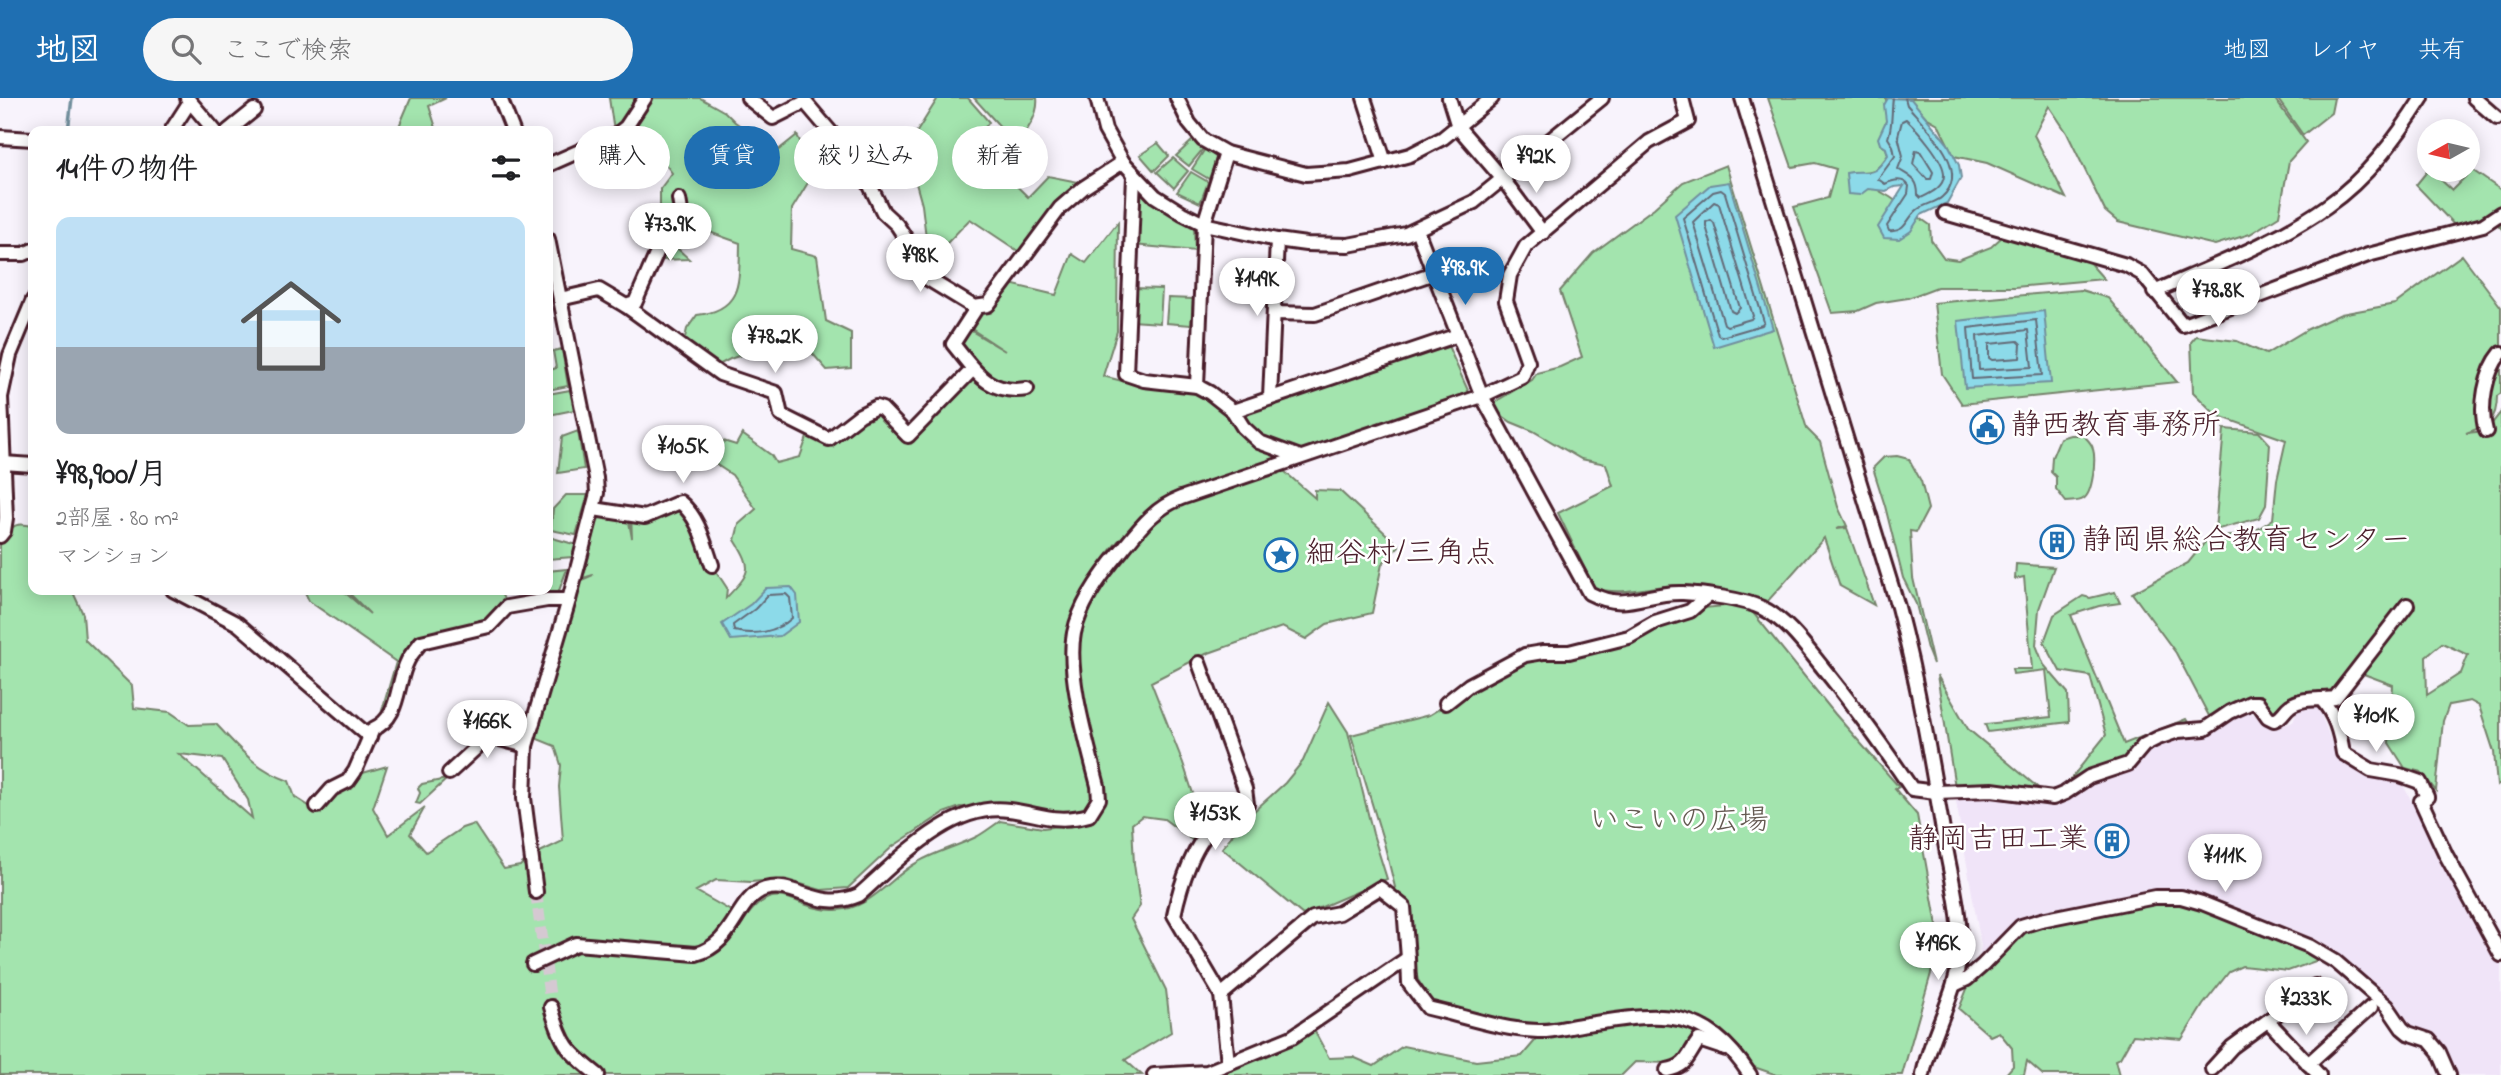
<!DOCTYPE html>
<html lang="ja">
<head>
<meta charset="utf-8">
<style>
	body { margin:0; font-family:"Indie Flower","Klee One",sans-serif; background:#f6f6f6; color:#202124; height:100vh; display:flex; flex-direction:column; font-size:26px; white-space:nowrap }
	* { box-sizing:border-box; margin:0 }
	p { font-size:23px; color:#757577 }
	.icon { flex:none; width:38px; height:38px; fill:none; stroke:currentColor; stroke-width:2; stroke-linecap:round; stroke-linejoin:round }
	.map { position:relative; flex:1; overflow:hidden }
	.drawer { position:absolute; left:28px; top:28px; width:525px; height:469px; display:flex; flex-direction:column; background:#fff; border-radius:14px; box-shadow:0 4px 18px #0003 }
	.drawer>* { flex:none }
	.guide { position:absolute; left:574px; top:28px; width:665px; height:63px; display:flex; gap:14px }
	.needle { width:46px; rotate:262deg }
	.buttons { position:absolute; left:2417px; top:21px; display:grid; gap:14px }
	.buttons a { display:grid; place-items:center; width:63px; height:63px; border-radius:50%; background:#fff; box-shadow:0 4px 18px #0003; font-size:35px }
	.price { position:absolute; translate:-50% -60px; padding:0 16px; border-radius:24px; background:#fff; color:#222; font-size:23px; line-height:46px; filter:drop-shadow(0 2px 4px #0008) }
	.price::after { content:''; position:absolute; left:50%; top:42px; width:21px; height:16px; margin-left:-10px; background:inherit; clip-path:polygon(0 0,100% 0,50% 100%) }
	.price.active { background:#1f6fb2; color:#fff }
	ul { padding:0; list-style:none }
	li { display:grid; align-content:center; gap:14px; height:371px; padding:0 28px }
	li span { display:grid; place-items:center; height:217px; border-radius:14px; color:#555 }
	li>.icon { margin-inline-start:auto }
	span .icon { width:126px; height:126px; fill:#fffc; stroke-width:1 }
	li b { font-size:30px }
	h2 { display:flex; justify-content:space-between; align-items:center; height:84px; padding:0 28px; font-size:30px }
	.chip { padding:0 24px; border-radius:32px; background:#fff; box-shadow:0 4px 18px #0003; font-size:24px; line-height:63px }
	.chip.active { background:#1f6fb2; color:#fff }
	header { display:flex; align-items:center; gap:42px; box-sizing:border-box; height:98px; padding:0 35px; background:#1f6fb2; color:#fff }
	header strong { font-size:33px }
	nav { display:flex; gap:38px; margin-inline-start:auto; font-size:24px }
	.search { width:490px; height:63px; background:#f6f6f6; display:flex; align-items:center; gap:18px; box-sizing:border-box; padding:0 24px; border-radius:38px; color:#757577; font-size:26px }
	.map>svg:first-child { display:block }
</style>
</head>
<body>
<header>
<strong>地図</strong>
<div class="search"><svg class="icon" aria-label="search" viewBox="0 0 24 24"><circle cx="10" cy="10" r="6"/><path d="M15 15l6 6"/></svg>ここで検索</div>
<nav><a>地図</a><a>レイヤ</a><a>共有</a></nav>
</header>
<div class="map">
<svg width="2501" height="977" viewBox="0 0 2501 977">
	<rect width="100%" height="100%" fill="#f8f3fc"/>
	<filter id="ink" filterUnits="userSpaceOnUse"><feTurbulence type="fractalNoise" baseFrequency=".0143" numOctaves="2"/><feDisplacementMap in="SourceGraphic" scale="14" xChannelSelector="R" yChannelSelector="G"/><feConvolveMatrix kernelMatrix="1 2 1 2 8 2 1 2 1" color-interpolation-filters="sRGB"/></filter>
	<g filter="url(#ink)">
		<polygon fill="#f0e4f8" points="2318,609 2337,658 2368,678 2401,684 2501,860 2501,977 2451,977 2439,954 2411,936 2387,901 2335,855 2181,799 2019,824 1991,850 1983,867 1978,872 1981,847 1955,698 1983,699 2057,706 2093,684 2133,671 2145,656 2178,639 2208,636 2248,612 2272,630 2293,624 2297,611"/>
		<g fill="#a3e4ae" stroke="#76826c" stroke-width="2" fill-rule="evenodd">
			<polygon points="411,0 446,0 429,8 437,33 397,33"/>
			<polygon points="609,0 639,0 620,29 613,27"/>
			<path d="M651 0H700L725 14 735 24 756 39 766 56 771 58 797 37 806 56 804 58 809 57 819 73 809 83 792 111 791 151 817 158 826 223 851 235V270L827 272 797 238 730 261 713 270 683 248 687 231 697 217C743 212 739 183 740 145L701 131 678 133V151L689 161 660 162V91L672 75 650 46 640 40 634 27Z"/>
			<polygon points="938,0 968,0 989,24 965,57 985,83 999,71 1028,99 1048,78 1083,85 1021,155 970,121 929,164 922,107 908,56 908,48"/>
			<path d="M974 0H1037C1039 14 1027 38 1014 44Z"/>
			<path d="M1768 0H1886V23L1880 46 1886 50 1888 57C1872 80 1872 71 1848 75L1890 99 1930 127 1931 142 1944 160 1958 162 1991 149 2003 138 2023 137 2079 153 2104 181 2015 189H1937L1908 200 1876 205 1858 213 1832 215 1794 109 1828 100 1836 71 1815 65 1792 69Z"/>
			<polygon points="1896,0 2274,0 2306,44 2289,63 2279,118 2250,136 2215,147 2118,124 2105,113 2067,35 2049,8 2034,37 2066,100 1987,65 1954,58 1938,26 1926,19 1917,9"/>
			<polygon points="2277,0 2334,0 2331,15 2303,37"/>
			<polygon points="1194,41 1203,51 1189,68 1176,58"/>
			<polygon points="1158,45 1169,58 1154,73 1140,57"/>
			<polygon points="1205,51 1217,60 1209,81 1192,71"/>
			<polygon points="1173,60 1188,73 1174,90 1157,74"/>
			<path d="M1726 67 1807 331 1820 344 1838 409 1847 428 1836 431 1847 430 1874 507 1840 488 1824 440 1767 504C1739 497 1710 487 1681 487 1650 487 1624 499 1594 490L1558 415 1613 388 1606 366 1581 361 1533 333 1511 324 1500 316 1493 305 1532 282 1537 275 1560 269 1582 259 1560 193 1593 155 1654 110 1683 84Z"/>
			<polygon points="2429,71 2452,92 2472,72 2501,92 2501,130 2494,122 2460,133 2416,87"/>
			<polygon points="1191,74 1208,84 1200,105 1177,94"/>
			<polygon points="1141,94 1194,128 1195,153 1134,147 1137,95"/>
			<path d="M1118 124 1117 233 1103 278 1126 284 1197 288 1265 344 1238 311 1445 241 1470 297 1300 359 1269 349 1287 364 1253 381 1284 373 1315 400V392L1340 393 1399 448 1382 466 1372 515 1327 526 1306 541 1282 529 1206 556 1151 584 1183 665 1204 729 1192 742 1164 721 1142 718 1132 726 1134 766 1140 808 1131 821 1166 892 1171 934 1125 962 1142 977H0V444C13 430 11 423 33 428V492H72L83 516 85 542 132 588 134 610 170 614 189 627 216 626C240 651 255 671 289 683L295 699 320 715 317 708 356 677 387 668 373 710 388 737 425 709 410 736 426 754 462 730 474 726 504 771 520 768 524 764V767L539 765 540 754 563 743 559 689 561 667 555 648 535 640 577 484 593 477 580 481 585 474 599 416 629 424 632 440 631 417 680 404 712 467 727 490 726 500C750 475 754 472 735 442L739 426 756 411 732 377 688 348 695 334 736 347 742 336 771 357 776 365 800 359 810 331 832 348 829 341 875 308 908 338 972 273 957 246 968 231 1005 253 967 228 1010 186 1056 197 1072 156 1086 165ZM1181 400 1127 445 1108 455 1118 443ZM179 656 222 661 248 702 252 720ZM1101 694 1093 724 1043 730 1000 723C993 728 985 734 978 738 959 748 937 753 918 764 891 778 872 811 836 812 795 814 778 775 745 821L696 793 716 782 751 784 784 781 821 792 848 790 892 749 944 715 960 709 971 710 973 716 1081 719Z"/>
			<path d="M2462 157 2501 209V295L2497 298C2497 324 2488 327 2466 335L2486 333 2501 314V686L2497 688 2494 654 2479 608 2470 603 2449 607 2443 623 2436 693 2421 674 2405 670 2389 645 2393 587 2361 575 2335 600 2310 602 2279 621 2254 600 2209 618 2176 555 2132 495 2188 465 2205 444 2258 431 2273 421 2277 382 2286 342 2216 317 2193 294 2191 244 2196 238 2237 243 2266 256 2308 231 2341 216 2395 206ZM2442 545 2468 557 2461 575 2427 597 2426 558Z"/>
			<polygon points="1133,190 1162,191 1160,225 1132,223"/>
			<polygon points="2081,192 2108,200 2177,284 1962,306 1942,276 1934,205"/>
			<polygon points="1168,200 1193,201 1191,227 1166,225"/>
			<polygon points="562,251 568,288 548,292 548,273 556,270 553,253"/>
			<polygon points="570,292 574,312 549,317 548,296"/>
			<polygon points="2224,331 2259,334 2270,346 2266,407 2259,420 2215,432"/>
			<polygon points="578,333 584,371 558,375 562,339"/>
			<path d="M2070 337H2083C2087 341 2092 345 2093 351 2096 361 2093 396 2083 401 2079 404 2071 403 2066 404L2056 391V379L2051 374 2052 359 2060 340Z"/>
			<polygon points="1897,358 1909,361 1921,383 1928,411 1916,434 1910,433 1913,480 1933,566 1927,551 1916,506 1903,480 1885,408 1873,370 1884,359"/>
			<polygon points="566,397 588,397 576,437 551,432 553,411"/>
			<polygon points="549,439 577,447 573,459 548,461"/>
			<polygon points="2016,466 2054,469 2039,511 2036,547 2044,567 2068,595 2069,624 1988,634 1985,626 2051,619 2046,572 2013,576 2012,571 2032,571 2024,479 2015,481"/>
			<polygon points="567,471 557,498 530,503 531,492 548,492 548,473"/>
			<polygon points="304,492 342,492 370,516 346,492 500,492 507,509 489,528 421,544 403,564 381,621 368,629 381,616 396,564 309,503"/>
			<polygon points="2115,494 2120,505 2099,508 2071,517 2124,646 2186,621 2191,629 2174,630 2129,665 2061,693 2106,637 2090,578 2060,573 2044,544 2054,517 2083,498 2090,500"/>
			<polygon points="1746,506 1835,616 1899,689 1895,691 1917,717 1940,844 1902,977 1777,977 1751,968 1695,929 1688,957 1672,965 1635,964 1622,977 1194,977 1314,932 1329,960 1353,959 1374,968 1403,948 1476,963 1522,958 1540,937 1643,918 1682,921 1663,911 1601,918 1541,931 1433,905 1418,882 1384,745 1351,637 1429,617 1480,586 1529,562 1544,558 1576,559 1630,542 1693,511"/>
			<polygon points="1937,577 1968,631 2042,693 1955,689"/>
			<polygon points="1329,604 1348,634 1373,736 1387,781 1303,817 1222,750 1243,723 1285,685 1303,663"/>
			<polygon points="447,681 420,706 416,705 420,695 418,690 422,686"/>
			<polygon points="2178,799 2324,860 2288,873 2242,868 2229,874 2203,907 2182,941 2133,937 2120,960 2115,962 2119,977 2043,977 2027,963 2024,977 2005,977 2013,968 2012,950 1999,934 1990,938 1959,911 1971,881 2021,828"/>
		</g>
		<g fill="#8cdae9" stroke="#728f9d" stroke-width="2">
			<path d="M1888 0 1911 1 1948 46 1959 67 1961 80 1947 105 1921 117 1911 133 1899 141 1884 140 1878 129 1904 88 1894 89 1886 93 1868 91 1860 97 1848 96 1846 75C1871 70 1870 83 1888 57L1886 50 1880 46 1878 40 1886 23 1884 7Z"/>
			<polygon points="1729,84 1773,231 1714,249 1675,117 1710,87"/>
			<polygon points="2044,213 2051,285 1965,290 1958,223"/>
			<polygon points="791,489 797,497 799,524 780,538 731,542 722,526 751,506 766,490"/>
		</g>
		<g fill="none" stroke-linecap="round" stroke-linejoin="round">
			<g stroke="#646a77" stroke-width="2">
				<path d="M1893 0C1891 14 1893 26 1888 40L1893 48 1895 58 1878 81 1885 86C1893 82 1903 79 1909 88L1908 96 1887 128 1889 133C1906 135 1906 121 1917 112 1924 106 1936 105 1942 99 1973 72 1925 28 1907 7L1905 0"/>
				<path d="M1906 21C1916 30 1945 62 1944 77 1944 89 1931 95 1921 100L1918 97C1918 80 1910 79 1898 71L1903 58 1898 38 1902 23Z"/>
				<polygon points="1916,52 1920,53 1933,74 1931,81 1927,81 1913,66"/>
				<polygon points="1721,92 1725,95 1764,224 1762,227 1721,239 1718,237 1683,120 1713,94"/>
				<polygon points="1714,104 1719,106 1753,218 1751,221 1727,228 1724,226 1693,124"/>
				<polygon points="1711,122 1714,125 1740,210 1735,215 1731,213 1706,128 1706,124"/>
				<polygon points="2036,222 2042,277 1972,281 1968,230"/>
				<polygon points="2028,232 2032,269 1979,272 1977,238"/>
				<polygon points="2018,243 2021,246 2020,260 1992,262 1989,260 1989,246"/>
				<path d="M786 496 790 500 792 520C777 534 754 538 734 533L733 527 755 511 768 497Z"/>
			</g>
			<g stroke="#728f9d" stroke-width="3.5">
				<polyline points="68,33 72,0"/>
				<polyline points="9,150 29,148 33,143"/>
			</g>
			<polyline stroke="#d5c9d2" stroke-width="12" stroke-dasharray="12 6" stroke-linecap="butt" points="536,794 551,909"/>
			<defs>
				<g id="minor">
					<polyline points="187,0 215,33"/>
					<polyline points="500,0 513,33"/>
					<polyline points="748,0 773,20 805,4 834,38 856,59 883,114 897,127 910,147 919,171 928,181 974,209 988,207 1060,110 1083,90 1123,64"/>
					<polyline points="1097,0 1105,32 1123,64 1155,98 1182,115 1204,126 1277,142 1306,146 1348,147 1406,136 1474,104 1602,0"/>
					<polyline points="1177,0 1189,25 1203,42 1226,55 1306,76 1350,73 1410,57 1443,40 1492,0"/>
					<polyline points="1364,0 1385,64"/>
					<polyline points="1449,0 1458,29 1502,80 1543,135"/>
					<path d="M1742 0 1898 509C1918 585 1931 662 1944 739 1950 775 1961 814 1960 850 1959 895 1931 933 1923 977"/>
					<polyline points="2474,0 2497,20"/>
					<polyline points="171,33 189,5"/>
					<polyline points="228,33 254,12"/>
					<polyline points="0,39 33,41"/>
					<polyline points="548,67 616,37 626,29 645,0"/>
					<polyline points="1134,78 1126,276 1144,282 1197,288 1210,295 1233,313 1243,329 1259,344 1300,359"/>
					<polyline points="1945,115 2126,167 2142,176 2183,227 2368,157 2483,127 2501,115"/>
					<path d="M1417 132 1482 298 1589 495C1627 515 1646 493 1683 495 1704 496 1743 501 1762 510 1787 522 1806 549 1823 570 1855 609 1884 650 1912 691L1936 694 1992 692 2053 700 2065 695 2089 679 2128 666 2144 647 2158 640 2178 633 2205 631 2230 614 2250 605H2258L2268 619 2274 622C2283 619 2283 613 2290 608 2302 599 2322 602 2335 600L2407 507"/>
					<polyline points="0,156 24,156 33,152"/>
					<path d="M2154 194C2213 168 2275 145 2327 108 2367 80 2396 41 2422 0"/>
					<polyline points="560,201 599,192 626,208 720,276 776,295 781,317 829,341 860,317 876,309 882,311 908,338 973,271"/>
					<polyline points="626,208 635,205 659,150 681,113 679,101"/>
					<path d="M977 209 953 246C975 273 988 297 1027 291"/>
					<polyline points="1274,215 1315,216 1434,175"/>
					<polyline points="1197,288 1204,126 1226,55"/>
					<polyline points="1270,300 1277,142"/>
					<polyline points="1233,313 1458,237"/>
					<path d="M2486 333C2479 310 2485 274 2501 255"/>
					<polyline points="3,365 33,367"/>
					<path d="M594 411 645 419 680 404C699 420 704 444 712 467"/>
					<polyline points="0,438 4,433 6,420 1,299 10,257 33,202"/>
					<polyline points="173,492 238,526 370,639"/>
					<path d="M1199 565 1245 691 1247 706C1238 712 1227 717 1219 724 1194 742 1180 788 1174 817L1221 897 1228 965"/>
					<path d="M2321 601C2335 616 2340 635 2343 655L2371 672 2400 677 2420 684 2427 699 2421 703 2446 757 2501 857"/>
					<polyline points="1446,605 1469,587 1525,557 1543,554 1569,554 1629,539 1655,524 1690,513 1707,498"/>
					<polyline points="449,675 489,638 526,648"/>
					<path d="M317 708 332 691 348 683 355 673 373 631C401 619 395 587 408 562 411 556 417 550 421 544L489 528 507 509 547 502H569"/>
					<polyline points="536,794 524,700 526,648 569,502 597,395 596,380 548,141"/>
					<path d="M533 866 576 846 696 856C735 846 736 800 765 791 795 782 817 815 859 797 899 762 951 704 1009 712 1041 716 1055 726 1089 717L1099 701 1098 688C1088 648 1066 575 1074 535 1080 506 1103 474 1122 452 1139 431 1154 410 1181 400L1482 298 1522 279 1528 264 1506 203 1510 177 1526 148 1649 44 1688 23 1682 0"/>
					<polyline points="1954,887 1967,881 1983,867 2021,828 2041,822 2155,799 2181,799 2202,805 2309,848 2336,864 2387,908 2402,930 2408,935 2429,942 2439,954 2449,977"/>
					<polyline points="1221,897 1313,820 1339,815 1380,790 1404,809 1408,860"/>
					<path d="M551 909C562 947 567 953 598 977"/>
					<polyline points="2268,923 2319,977"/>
					<polyline points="2308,966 2371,909"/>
					<polyline points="2212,971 2232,949 2315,888"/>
					<path d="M1667 972C1688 968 1687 958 1699 942L1726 951"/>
					<path d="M1154 977 1207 974 1292 939 1408 860 1409 885 1428 910C1464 918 1502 932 1538 933 1552 934 1567 929 1581 927 1656 916 1703 904 1750 977"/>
				</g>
			</defs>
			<use href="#minor" stroke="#4a1f2b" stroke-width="18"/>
			<use href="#minor" stroke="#fff" stroke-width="12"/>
		</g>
	</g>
	<defs>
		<symbol id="civic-ring" viewBox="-11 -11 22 22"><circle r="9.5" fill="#fff" stroke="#1f6fb2" stroke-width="1.5"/><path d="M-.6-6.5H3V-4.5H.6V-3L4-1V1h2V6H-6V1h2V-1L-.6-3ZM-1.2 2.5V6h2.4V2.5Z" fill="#1f6fb2"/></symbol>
		<symbol id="building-ring" viewBox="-11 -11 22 22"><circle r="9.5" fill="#fff" stroke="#1f6fb2" stroke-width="1.5"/><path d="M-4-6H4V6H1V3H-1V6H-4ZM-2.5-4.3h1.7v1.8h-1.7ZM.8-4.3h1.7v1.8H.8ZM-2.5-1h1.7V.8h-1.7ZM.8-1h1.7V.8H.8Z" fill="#1f6fb2"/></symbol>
		<symbol id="sight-ring" viewBox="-11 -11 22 22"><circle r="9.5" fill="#fff" stroke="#1f6fb2" stroke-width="1.5"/><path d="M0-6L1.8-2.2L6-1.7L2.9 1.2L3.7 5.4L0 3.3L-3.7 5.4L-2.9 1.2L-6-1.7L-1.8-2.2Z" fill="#1f6fb2"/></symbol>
	</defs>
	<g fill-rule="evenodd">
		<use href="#civic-ring" x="1968" y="310" width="38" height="38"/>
		<use href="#building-ring" x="2038" y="425" width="38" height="38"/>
		<use href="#sight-ring" x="1262" y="438" width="38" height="38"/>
		<use href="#building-ring" x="2093" y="724" width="38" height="38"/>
	</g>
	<g text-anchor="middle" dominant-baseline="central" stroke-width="5" stroke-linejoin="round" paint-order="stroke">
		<g font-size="30" fill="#4a1f2b" stroke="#fff" text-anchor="start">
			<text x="2011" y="329">静西教育事務所</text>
			<text x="2082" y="444">静岡県総合教育センター</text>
			<text x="1306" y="457">細谷村/三角点</text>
			<text x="2088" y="743" text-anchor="end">静岡吉田工業</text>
		</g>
		<g font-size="30" fill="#655a52" stroke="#fff">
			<text x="1679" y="724">いこいの広場</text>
		</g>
	</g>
</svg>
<div class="buttons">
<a><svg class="needle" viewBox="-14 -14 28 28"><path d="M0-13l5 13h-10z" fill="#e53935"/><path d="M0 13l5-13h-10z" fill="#757577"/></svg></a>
</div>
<b class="price" style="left:1536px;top:97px">¥92K</b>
<b class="price" style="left:670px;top:165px">¥73.9K</b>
<b class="price" style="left:920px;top:196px">¥98K</b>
<b class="price active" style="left:1465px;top:209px">¥98.9K</b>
<b class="price" style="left:1257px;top:220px">¥149K</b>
<b class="price" style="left:2218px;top:231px">¥78.8K</b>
<b class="price" style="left:775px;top:277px">¥78.2K</b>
<b class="price" style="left:683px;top:387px">¥105K</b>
<b class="price" style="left:2376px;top:656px">¥101K</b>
<b class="price" style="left:487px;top:662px">¥166K</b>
<b class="price" style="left:1215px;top:754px">¥153K</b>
<b class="price" style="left:2225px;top:796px">¥111K</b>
<b class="price" style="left:1938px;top:884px">¥196K</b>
<b class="price" style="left:2306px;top:939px">¥233K</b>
<div class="guide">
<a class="chip">購入</a>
<a class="chip active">賃貸</a>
<a class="chip">絞り込み</a>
<a class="chip">新着</a>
</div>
<section class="drawer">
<h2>14件の物件<svg class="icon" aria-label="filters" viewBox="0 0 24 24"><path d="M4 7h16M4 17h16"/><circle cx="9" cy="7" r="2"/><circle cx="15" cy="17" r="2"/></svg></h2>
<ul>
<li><span style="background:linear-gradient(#bfe0f5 60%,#9aa5b1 0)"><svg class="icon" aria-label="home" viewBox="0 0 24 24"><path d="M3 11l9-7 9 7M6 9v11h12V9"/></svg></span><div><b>¥98,900/月</b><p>2部屋 · 80 m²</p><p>マンション</p></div></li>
</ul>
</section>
</div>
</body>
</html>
